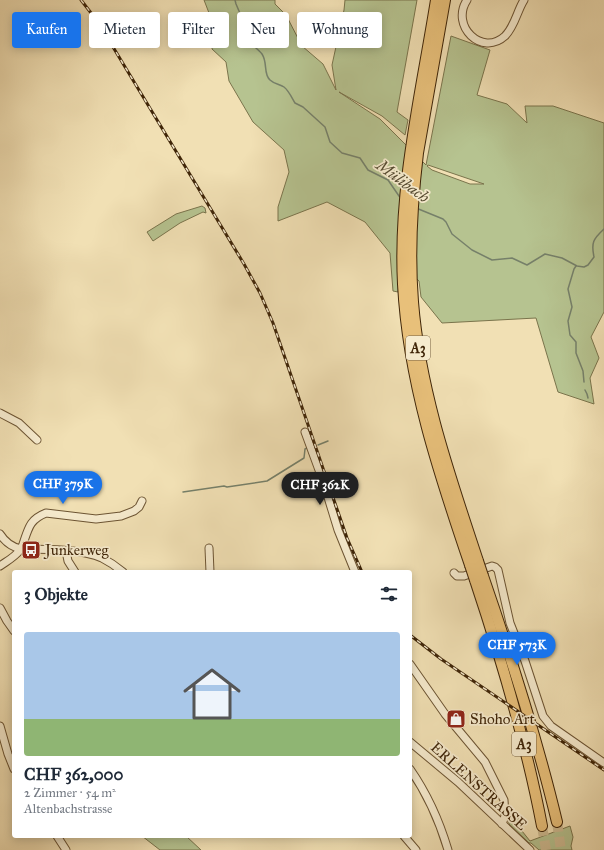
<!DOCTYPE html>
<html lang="de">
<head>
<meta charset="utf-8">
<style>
	body { margin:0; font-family:"IM FELL Great Primer",serif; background:#f6f6f7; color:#1f2937; height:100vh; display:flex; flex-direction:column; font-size:15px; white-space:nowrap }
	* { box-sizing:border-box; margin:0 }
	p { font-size:13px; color:#747a83 }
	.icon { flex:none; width:22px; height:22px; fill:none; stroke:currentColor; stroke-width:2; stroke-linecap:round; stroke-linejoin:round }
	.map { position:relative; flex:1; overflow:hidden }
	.sheet { position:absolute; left:12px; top:570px; width:400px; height:268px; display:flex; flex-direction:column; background:#fff; border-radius:4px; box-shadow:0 2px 10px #0003 }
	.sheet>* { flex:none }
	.guide { position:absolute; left:12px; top:12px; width:400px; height:36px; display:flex; gap:8px }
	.price { position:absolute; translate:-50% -34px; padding:0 9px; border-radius:14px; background:#1a73e8; color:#fff; font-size:13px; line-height:26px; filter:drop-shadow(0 1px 2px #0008) }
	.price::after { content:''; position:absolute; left:50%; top:24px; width:12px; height:9px; margin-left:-6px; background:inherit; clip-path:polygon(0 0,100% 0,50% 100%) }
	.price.selected { background:#222; color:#fff }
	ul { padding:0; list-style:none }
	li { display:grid; align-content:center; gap:8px; height:212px; padding:0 12px }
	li+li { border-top:1px solid #e0e1e3 }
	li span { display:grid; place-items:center; height:124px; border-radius:4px; color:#555 }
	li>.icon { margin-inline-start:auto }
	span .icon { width:72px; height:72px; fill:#fffc; stroke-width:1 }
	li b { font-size:17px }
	h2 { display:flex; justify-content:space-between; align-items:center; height:48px; padding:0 12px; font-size:17px }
	.pill { padding:0 14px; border-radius:4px; background:#fff; box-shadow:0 2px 10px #0003; font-size:14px; line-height:36px }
	.pill.selected { background:#1a73e8; color:#fff }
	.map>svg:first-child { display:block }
</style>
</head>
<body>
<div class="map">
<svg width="604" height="850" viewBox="0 0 604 850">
	<rect width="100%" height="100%" fill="#f1e0b4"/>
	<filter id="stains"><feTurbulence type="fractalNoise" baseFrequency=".005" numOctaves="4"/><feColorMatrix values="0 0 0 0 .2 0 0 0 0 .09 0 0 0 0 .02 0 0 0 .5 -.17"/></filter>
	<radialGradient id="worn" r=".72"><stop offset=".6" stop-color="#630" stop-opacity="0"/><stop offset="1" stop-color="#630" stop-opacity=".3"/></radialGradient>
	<g fill="#b6c390" stroke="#7a744c" fill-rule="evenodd">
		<path d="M204 0H275V4L286 15 302 46 323 64 336 90 332 65 344 10 345 0H417L397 112 408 120 405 135 382 116 339 92 380 119 426 165 451 36 490 50 477 95 507 104 527 123 525 106H553L604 123V312L591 337 599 358 590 378 594 404 558 392 536 318 442 323 421 297 419 281 399 263 398 292 393 291 390 253 365 222 327 202 278 221V207L289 172 284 150 253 122 229 81 226 62 212 49 214 26ZM427 166 428 165 484 184H470L432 170Z"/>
		<polygon points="202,206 205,208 206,213 203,212 180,223 153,241 147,232 176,214"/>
		<polygon points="517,814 522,831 530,841 570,826 573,837 571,846 572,850 539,850 531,843 529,843 509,824 508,815"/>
		<polygon points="142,836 186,836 201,850 160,850"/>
	</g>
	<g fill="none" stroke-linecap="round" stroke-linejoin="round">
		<g stroke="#76806a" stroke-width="1.5">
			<path d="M235 0 236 4 248 32V41C252 45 259 50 262 54 268 63 263 74 270 80 274 84 280 84 284 87 289 91 292 98 295 103L303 107 325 127 330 142 342 153 360 158 368 170 388 180 399 196 401 198"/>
			<path d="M416 208 443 219 446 222 452 234 472 250 492 260 512 258 527 265 545 254 562 258 577 266 584 267 588 265 594 257C591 243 593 239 604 229"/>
			<polyline points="576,266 574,269 568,289 572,307 568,321 570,335 576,342 576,353 583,371 584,382"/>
			<polyline points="585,390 587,394 588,398"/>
			<polyline points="318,445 328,441"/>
			<polyline points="183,492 224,486 227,487 267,481 304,458 305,449 307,448"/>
		</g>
		<g stroke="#cdbb92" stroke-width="10" stroke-dasharray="10 5" stroke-linecap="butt">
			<polyline points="557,822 561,850"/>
			<polyline points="542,826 546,850"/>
		</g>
		<defs>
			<g id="minor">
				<path d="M467 0C450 26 482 57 505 36 515 26 517 11 524 0"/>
				<polyline points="0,413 19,423 37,440"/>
				<polyline points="305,432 323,481 338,530 355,572"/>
				<path d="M0 534C5 542 11 547 21 549 47 550 78 548 102 558 110 562 117 567 123 572"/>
				<polyline points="209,548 210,572"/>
				<polyline points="66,551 68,561 75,572"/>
				<path d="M0 566C7 561 15 557 20 550 22 548 23 544 24 541 29 526 31 519 46 513L96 519 121 516 134 511 139 507 142 501"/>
				<polyline points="454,573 457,576 464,576 492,566 495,567 498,570 510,623 525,661 543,716 551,726 604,763"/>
				<polyline points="0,608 7,621 14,631"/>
				<polyline points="410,664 445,714 485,762 504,800 505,816 502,824"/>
				<polyline points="0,726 8,754 14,769"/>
				<polyline points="410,742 458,782 530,850"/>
				<path d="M410 769C426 792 440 823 448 850"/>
				<polyline points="57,836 66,850"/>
				<polyline points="404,836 416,850"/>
			</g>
			<g id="highway">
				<path d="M436 0C421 94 398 188 403 284 408 381 439 474 470 565"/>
				<path d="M445 0 418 153C412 203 409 252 413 302 420 391 450 476 478 561"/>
				<path d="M483 576C511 657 537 738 557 822"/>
				<path d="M475 580C502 661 526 742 542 826"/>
			</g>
		</defs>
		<use href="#minor" stroke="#6c5433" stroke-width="9"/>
		<use href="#highway" stroke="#3f2508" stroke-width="12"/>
		<use href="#minor" stroke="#f6ebce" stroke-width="7"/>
		<use href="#highway" stroke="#e8c07a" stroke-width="10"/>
		<defs>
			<g id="rail">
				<polyline points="81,0 95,18 113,47 244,264 260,293 273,323 347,538 362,572"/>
				<polyline points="410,635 441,659 604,770"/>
			</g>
		</defs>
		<use href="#rail" stroke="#3f2508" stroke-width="3"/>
		<use href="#rail" stroke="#f6ebce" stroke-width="1.5" stroke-dasharray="4.5" stroke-linecap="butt"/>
		<defs>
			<g id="highway-bridge">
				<polyline points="478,561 483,576"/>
				<polyline points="470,565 475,580"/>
			</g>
		</defs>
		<use href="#highway-bridge" stroke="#3f2508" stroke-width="12" stroke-linecap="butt"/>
		<use href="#highway-bridge" stroke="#e8c07a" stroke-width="10"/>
	</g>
	<defs>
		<symbol id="bus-square" viewBox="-11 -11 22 22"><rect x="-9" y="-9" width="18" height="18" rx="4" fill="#8f2418" stroke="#f6ebce"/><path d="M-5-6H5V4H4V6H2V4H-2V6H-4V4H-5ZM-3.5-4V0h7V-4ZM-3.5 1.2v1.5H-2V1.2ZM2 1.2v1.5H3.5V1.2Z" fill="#fff"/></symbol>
		<symbol id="shop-square" viewBox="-11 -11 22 22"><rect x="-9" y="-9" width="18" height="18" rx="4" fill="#8f2418" stroke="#f6ebce"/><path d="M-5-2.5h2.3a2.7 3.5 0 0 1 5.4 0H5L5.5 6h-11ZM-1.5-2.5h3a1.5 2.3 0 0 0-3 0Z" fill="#fff"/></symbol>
	</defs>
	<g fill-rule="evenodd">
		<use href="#bus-square" x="20" y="539" width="22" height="22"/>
		<use href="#shop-square" x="445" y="708" width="22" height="22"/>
	</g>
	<g text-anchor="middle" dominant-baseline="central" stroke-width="3.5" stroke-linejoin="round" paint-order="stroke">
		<g fill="#f6ebce" stroke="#766043" stroke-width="1">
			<rect x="406" y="336" width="24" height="24" rx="3"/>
			<rect x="512" y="732" width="24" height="24" rx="3"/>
		</g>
		<g font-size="14" font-weight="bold" fill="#3f2508">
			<text x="418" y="348">A3</text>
			<text x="524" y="744">A3</text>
		</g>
		<g font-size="15" fill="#3f2508" stroke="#f6ebce" text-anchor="start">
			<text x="45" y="550">Junkerweg</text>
			<text x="470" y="719">Shoho Art</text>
		</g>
		<g font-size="15" fill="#3f2508" stroke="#f6ebce">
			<text transform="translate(479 786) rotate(42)">ERLENSTRASSE</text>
		</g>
		<g font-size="16" font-style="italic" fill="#564b31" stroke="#f6ebce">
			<text transform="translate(403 181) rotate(36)">Mülibach</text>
		</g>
	</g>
	<rect width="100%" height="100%" filter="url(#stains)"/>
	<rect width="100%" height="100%" fill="url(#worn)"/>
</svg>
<b class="price" style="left:63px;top:505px">CHF 379K</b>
<b class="price selected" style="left:320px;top:506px">CHF 362K</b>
<b class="price" style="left:517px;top:666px">CHF 573K</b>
<div class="guide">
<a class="pill selected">Kaufen</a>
<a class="pill">Mieten</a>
<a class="pill">Filter</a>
<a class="pill">Neu</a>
<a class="pill">Wohnung</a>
</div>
<section class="sheet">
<h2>3 Objekte<svg class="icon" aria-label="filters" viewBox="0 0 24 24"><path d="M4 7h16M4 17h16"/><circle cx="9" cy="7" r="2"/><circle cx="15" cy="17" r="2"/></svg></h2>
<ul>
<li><span style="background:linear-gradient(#a9c7e8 70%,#8fb573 0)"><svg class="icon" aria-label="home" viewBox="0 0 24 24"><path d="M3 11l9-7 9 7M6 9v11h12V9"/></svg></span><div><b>CHF 362,000</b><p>2 Zimmer · 54 m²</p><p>Altenbachstrasse</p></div></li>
</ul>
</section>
</div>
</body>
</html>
